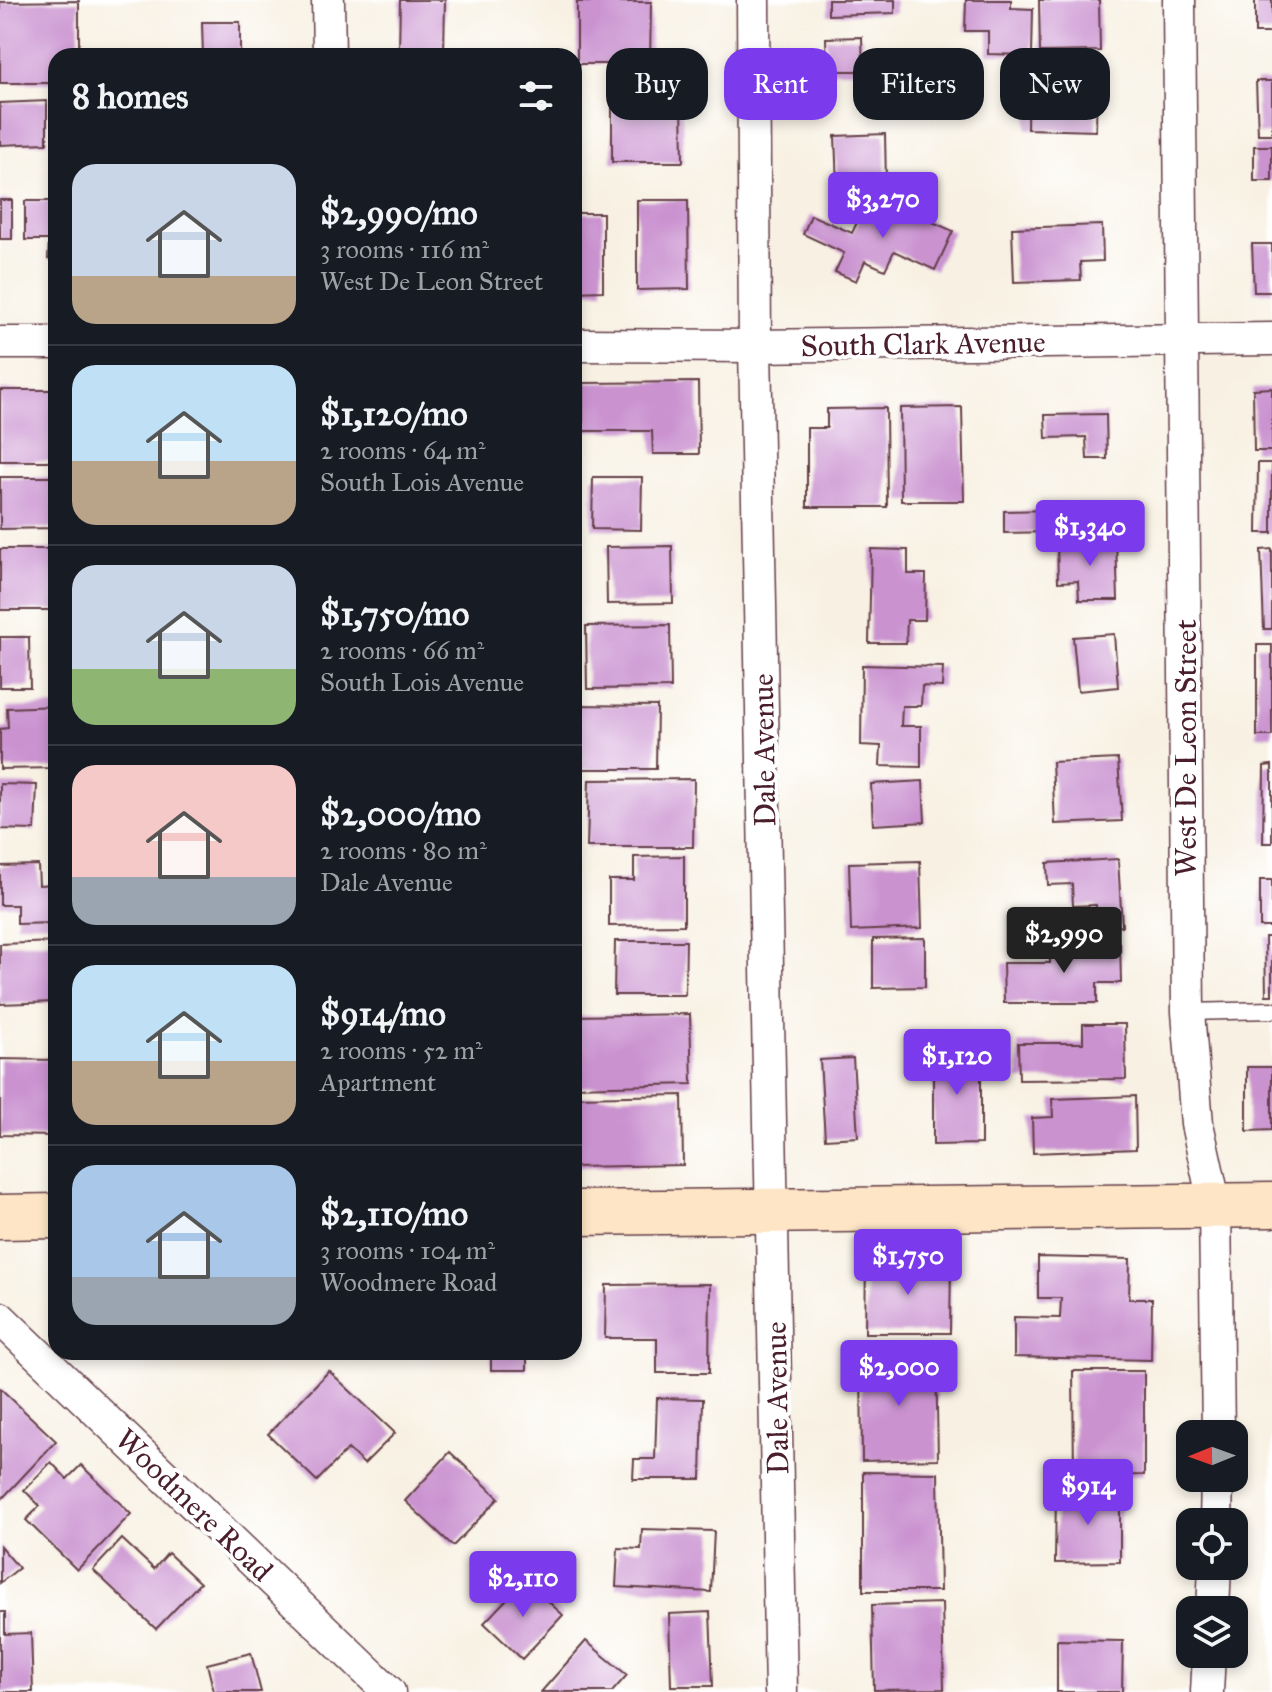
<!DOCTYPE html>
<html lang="en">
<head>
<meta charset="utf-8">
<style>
	body { margin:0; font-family:"IM FELL Great Primer",serif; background:#242831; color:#f1f3f6; height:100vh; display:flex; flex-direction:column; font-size:30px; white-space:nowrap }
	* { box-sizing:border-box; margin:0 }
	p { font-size:26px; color:#9ea1a6 }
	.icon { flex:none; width:44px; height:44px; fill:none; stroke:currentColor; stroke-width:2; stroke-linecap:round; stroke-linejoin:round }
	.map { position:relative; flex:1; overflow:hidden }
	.sheet { position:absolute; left:48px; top:48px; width:534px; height:1312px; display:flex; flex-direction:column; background:#171b24; border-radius:24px; box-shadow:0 4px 12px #0003 }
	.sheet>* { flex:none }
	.hud { position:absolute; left:606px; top:48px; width:546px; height:72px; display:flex; gap:16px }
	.needle { width:52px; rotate:269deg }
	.tools { position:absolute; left:1176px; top:1420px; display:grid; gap:16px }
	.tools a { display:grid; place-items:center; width:72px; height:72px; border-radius:16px; background:#171b24; box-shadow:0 4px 12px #0003; font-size:40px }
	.price { position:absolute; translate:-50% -68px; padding:0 18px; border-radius:8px; background:#7c3aed; color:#fff; font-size:26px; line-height:52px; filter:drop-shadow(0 2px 4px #0008) }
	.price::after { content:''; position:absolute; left:50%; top:48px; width:24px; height:18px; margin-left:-12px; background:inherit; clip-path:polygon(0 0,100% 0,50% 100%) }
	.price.active { background:#222; color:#fff }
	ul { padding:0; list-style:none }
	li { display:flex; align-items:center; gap:24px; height:200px; padding:0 24px }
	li+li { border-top:2px solid #363941 }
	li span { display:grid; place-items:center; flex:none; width:224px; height:160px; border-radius:24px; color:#555 }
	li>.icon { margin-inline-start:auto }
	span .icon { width:96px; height:96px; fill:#fffc; stroke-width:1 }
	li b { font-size:34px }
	h2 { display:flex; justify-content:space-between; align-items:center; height:96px; padding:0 24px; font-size:34px }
	.chip { padding:0 28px; border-radius:24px; background:#171b24; box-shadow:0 4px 12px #0003; font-size:28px; line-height:72px }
	.chip.active { background:#7c3aed; color:#fff }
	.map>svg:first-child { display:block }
</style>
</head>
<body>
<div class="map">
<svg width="1272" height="1692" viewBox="0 0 1272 1692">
	<rect width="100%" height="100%" fill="#fff"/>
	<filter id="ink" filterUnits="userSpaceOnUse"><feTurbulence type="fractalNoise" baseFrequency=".0125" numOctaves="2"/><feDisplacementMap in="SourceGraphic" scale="16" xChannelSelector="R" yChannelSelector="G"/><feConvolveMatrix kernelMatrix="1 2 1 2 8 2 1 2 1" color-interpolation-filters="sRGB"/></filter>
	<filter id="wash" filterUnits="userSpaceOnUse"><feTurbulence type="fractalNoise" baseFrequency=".006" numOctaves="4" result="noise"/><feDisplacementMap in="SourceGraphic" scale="32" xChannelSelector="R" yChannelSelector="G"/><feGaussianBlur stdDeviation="1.8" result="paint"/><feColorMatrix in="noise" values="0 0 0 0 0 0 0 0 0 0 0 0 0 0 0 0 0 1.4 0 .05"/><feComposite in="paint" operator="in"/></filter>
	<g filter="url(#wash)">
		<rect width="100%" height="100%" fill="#f8f1e3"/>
		<g id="blocks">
			<g fill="#ca93d0">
				<polygon points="400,0 445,0 444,53 399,52"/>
				<polygon points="828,0 895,0 895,13 828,15"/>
				<polygon points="966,0 1011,0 1011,8 1033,9 1032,55 988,54 988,31 965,31"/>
				<polygon points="1039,0 1099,0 1100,51 1040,52"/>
				<rect x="1255" y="0" width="17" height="33"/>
				<polygon points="79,1 79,56 56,56 56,83 0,83 0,2"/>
				<polygon points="577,2 651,2 650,64 577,64"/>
				<polygon points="202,22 240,22 240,56 203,56"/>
				<polygon points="862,37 863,71 827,71 826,38"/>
				<polygon points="1028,73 1097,74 1096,131 1027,129"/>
				<polygon points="1256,81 1272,81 1272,134 1258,134"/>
				<polygon points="612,99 682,99 683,162 612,162"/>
				<polygon points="47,101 47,143 0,145 0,103"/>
				<polygon points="885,134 886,184 837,185 835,136"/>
				<rect x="1254" y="146" width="18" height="35"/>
				<rect x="0" y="200" width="12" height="39"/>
				<polygon points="637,200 688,200 689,289 637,290"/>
				<polygon points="25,201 56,201 56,260 48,259 49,240 25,240"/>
				<polygon points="890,203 953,231 935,270 894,251 885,270 865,261 856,281 835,272 844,253 803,234 811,215 852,233 861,214 881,223"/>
				<polygon points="574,213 603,213 603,291 574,292"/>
				<polygon points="1102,225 1103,261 1080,262 1081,280 1014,282 1012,228"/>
				<polygon points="1252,244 1272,244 1272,292 1254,292"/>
				<polygon points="698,382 699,454 653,454 652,431 583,431 583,383"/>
				<polygon points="1272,388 1272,451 1254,451 1253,389"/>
				<rect x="0" y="390" width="56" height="71"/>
				<polygon points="962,407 964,501 901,501 900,408"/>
				<polygon points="886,408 887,507 807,507 807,428 827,428 827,409"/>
				<polygon points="1106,414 1107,459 1087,459 1086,437 1046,438 1045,415"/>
				<polygon points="1258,463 1272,463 1272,533 1257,533"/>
				<polygon points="0,477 56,477 56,528 0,529"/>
				<polygon points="593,477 642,477 641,530 592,529"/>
				<polygon points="1049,510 1049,532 1004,533 1004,511"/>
				<polygon points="1116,541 1118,600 1079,600 1078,581 1058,582 1057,542"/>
				<polygon points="672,546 673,603 607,604 606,547"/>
				<rect x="0" y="549" width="56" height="61"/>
				<polygon points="871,549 908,550 908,574 926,574 925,620 907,620 906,643 869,643"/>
				<polygon points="1272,549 1272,629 1264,629 1261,550"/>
				<polygon points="670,625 671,688 587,689 586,626"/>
				<polygon points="1114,634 1118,687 1078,691 1073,637"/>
				<polygon points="0,637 29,637 30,687 0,687"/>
				<rect x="1257" y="645" width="15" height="91"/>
				<polygon points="862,665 943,667 942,687 922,686 921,706 902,706 901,726 921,726 921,767 880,766 881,746 861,745"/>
				<polygon points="574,705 657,706 656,769 574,769"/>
				<polygon points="56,706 56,768 0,769 0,729 8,728 7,708"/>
				<polygon points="1118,759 1122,821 1055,824 1052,762"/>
				<polygon points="1272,765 1272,843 1263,843 1264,766"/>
				<polygon points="694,779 693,847 587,847 589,780"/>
				<polygon points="923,781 925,822 873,825 871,784"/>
				<polygon points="0,784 37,785 35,830 0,829"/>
				<polygon points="684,856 684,925 609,926 609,880 634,880 634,857"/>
				<polygon points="1118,859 1122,926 1098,927 1096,905 1073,906 1072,884 1048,885 1047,863"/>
				<polygon points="920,861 922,928 851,931 849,863"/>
				<polygon points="38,865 39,885 56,884 56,923 17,924 17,905 0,905 0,866"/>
				<rect x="1260" y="880" width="12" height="47"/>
				<polygon points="1265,937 1272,937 1272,995 1266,995"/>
				<polygon points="925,938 925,987 873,988 873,939"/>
				<polygon points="615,941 686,941 685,995 614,995"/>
				<polygon points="56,942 56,1002 0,1004 0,944"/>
				<polygon points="1050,943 1120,943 1121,983 1097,983 1097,1003 1004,1003 1003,963 1050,963"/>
				<polygon points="690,1014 692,1084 574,1087 574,1016"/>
				<polygon points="1083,1024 1125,1024 1126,1079 1019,1080 1018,1043 1083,1043"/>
				<polygon points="981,1049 981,1144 933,1145 933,1050"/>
				<polygon points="853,1058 858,1137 825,1139 820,1060"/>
				<polygon points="0,1059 56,1060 56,1136 0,1135"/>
				<polygon points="1247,1067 1272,1067 1272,1130 1247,1131"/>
				<polygon points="682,1095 683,1165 574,1167 574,1097"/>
				<polygon points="1135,1096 1136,1149 1033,1153 1032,1118 1053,1117 1052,1099"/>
				<polygon points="1038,1257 1130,1259 1129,1299 1152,1299 1151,1360 1014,1357 1014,1317 1060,1318 1061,1298 1038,1298"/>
				<polygon points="866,1261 951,1261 950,1333 865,1333"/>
				<polygon points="710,1284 709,1373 657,1373 657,1338 605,1338 606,1285"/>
				<rect x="491" y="1352" width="36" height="18"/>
				<polygon points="936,1355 938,1459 862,1461 861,1356"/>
				<polygon points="329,1371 395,1433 364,1464 348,1449 317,1481 268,1434"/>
				<polygon points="1073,1371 1144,1371 1144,1475 1074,1476"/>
				<polygon points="0,1388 56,1441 0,1501"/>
				<polygon points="657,1398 703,1399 701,1479 633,1479 634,1459 655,1459"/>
				<polygon points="450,1452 499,1498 453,1546 405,1501"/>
				<polygon points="51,1462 67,1479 81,1465 131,1514 77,1570 26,1520 40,1506 24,1490"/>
				<polygon points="863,1472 938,1473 940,1591 863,1591"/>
				<polygon points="1056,1491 1120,1491 1120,1562 1055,1563"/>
				<polygon points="642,1529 714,1531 711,1592 616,1587 618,1548 641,1549"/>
				<polygon points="122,1539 154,1569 168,1553 200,1583 156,1629 93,1570"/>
				<polygon points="0,1546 19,1568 0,1583"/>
				<polygon points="525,1580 563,1615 522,1659 484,1623"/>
				<polygon points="942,1603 944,1689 874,1690 872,1605"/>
				<polygon points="0,1612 5,1612 5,1634 31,1633 33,1692 0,1692"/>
				<polygon points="710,1612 713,1686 671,1686 669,1614"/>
				<polygon points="1057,1640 1123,1641 1122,1692 1057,1692"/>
				<polygon points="586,1641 627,1675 612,1692 541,1692"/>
				<polygon points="251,1653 261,1692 214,1692 207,1664"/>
			</g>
		</g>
	</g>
	<g filter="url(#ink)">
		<use href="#blocks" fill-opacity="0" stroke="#643e47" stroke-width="2"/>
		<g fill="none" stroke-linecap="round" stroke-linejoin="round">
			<defs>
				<polyline id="lane" points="1188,1012 1272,1010"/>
				<g id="street">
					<polyline points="328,0 329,56"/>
					<polyline points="753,0 755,346 781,1692"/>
					<polyline points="1179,0 1188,1012 1197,1124 1215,1206 1218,1434"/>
					<polyline points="0,343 56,343"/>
					<polyline points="574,345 755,346 1272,339"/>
					<polyline points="0,1318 389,1692"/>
					<polyline points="1216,1522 1217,1478"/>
					<polyline points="1213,1610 1215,1566"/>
					<polyline points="1207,1692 1209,1654"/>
				</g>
				<g id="secondary">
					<polyline points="574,1213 1272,1205"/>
					<polyline points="0,1217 56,1216"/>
				</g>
			</defs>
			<use href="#lane" stroke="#643e47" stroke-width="19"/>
			<use href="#street" stroke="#643e47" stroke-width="35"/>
			<use href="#secondary" stroke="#643e47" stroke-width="47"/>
			<use href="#lane" stroke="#fff" stroke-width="16"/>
			<use href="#street" stroke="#fff" stroke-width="32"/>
			<use href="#secondary" stroke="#fde5c5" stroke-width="44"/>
		</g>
	</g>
	<g text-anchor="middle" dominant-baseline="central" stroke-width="8" stroke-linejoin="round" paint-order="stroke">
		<g font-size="30" fill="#4a1f2b" stroke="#fff">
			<text transform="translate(923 344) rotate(-1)">South Clark Avenue</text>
			<text transform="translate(1186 748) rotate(-90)">West De Leon Street</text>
			<text transform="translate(764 750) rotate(-91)">Dale Avenue</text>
			<text transform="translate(777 1398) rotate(-91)">Dale Avenue</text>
			<text transform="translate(194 1505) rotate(44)">Woodmere Road</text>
		</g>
	</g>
</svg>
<div class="tools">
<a><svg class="needle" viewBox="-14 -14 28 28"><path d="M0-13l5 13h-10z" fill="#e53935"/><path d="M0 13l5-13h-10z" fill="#9ea1a6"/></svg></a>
<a><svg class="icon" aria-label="locate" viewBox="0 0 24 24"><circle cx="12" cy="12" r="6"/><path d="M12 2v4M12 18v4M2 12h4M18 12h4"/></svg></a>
<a><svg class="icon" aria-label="layers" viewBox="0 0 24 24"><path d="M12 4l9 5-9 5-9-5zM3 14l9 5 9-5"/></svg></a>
</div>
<b class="price" style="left:883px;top:240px">$3,270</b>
<b class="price" style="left:1090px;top:568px">$1,340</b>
<b class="price active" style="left:1064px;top:975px">$2,990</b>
<b class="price" style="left:957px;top:1097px">$1,120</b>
<b class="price" style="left:908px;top:1297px">$1,750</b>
<b class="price" style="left:899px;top:1408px">$2,000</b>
<b class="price" style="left:1088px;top:1527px">$914</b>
<b class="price" style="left:523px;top:1619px">$2,110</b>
<div class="hud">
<a class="chip">Buy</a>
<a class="chip active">Rent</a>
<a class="chip">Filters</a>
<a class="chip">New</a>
</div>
<section class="sheet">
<h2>8 homes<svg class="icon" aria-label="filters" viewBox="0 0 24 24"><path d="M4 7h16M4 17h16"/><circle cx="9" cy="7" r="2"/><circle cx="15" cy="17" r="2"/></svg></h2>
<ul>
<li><span style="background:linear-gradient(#c9d6e8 70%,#b9a48a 0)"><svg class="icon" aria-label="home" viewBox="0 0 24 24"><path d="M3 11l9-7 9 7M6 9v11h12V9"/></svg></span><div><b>$2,990/mo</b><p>3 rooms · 116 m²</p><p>West De Leon Street</p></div></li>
<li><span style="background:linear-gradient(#bfe0f5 60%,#b9a48a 0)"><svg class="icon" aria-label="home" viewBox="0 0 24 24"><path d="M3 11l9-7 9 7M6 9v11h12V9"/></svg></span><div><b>$1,120/mo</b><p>2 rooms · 64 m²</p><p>South Lois Avenue</p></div></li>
<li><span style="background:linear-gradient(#c9d6e8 65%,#8fb573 0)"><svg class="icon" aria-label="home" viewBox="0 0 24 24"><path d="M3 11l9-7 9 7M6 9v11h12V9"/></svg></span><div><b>$1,750/mo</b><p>2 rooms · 66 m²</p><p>South Lois Avenue</p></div></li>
<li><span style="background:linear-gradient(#f6c9c9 70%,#9aa5b1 0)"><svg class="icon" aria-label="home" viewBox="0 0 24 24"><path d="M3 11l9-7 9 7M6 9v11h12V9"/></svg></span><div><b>$2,000/mo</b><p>2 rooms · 80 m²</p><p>Dale Avenue</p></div></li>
<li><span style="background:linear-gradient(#bfe0f5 60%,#b9a48a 0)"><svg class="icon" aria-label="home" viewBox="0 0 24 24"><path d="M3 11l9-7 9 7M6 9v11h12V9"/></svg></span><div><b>$914/mo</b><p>2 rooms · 52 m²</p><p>Apartment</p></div></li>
<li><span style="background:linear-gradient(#a9c7e8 70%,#9aa5b1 0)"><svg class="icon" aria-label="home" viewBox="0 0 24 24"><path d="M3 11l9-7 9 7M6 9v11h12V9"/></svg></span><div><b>$2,110/mo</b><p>3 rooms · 104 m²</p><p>Woodmere Road</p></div></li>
</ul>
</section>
</div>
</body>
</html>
